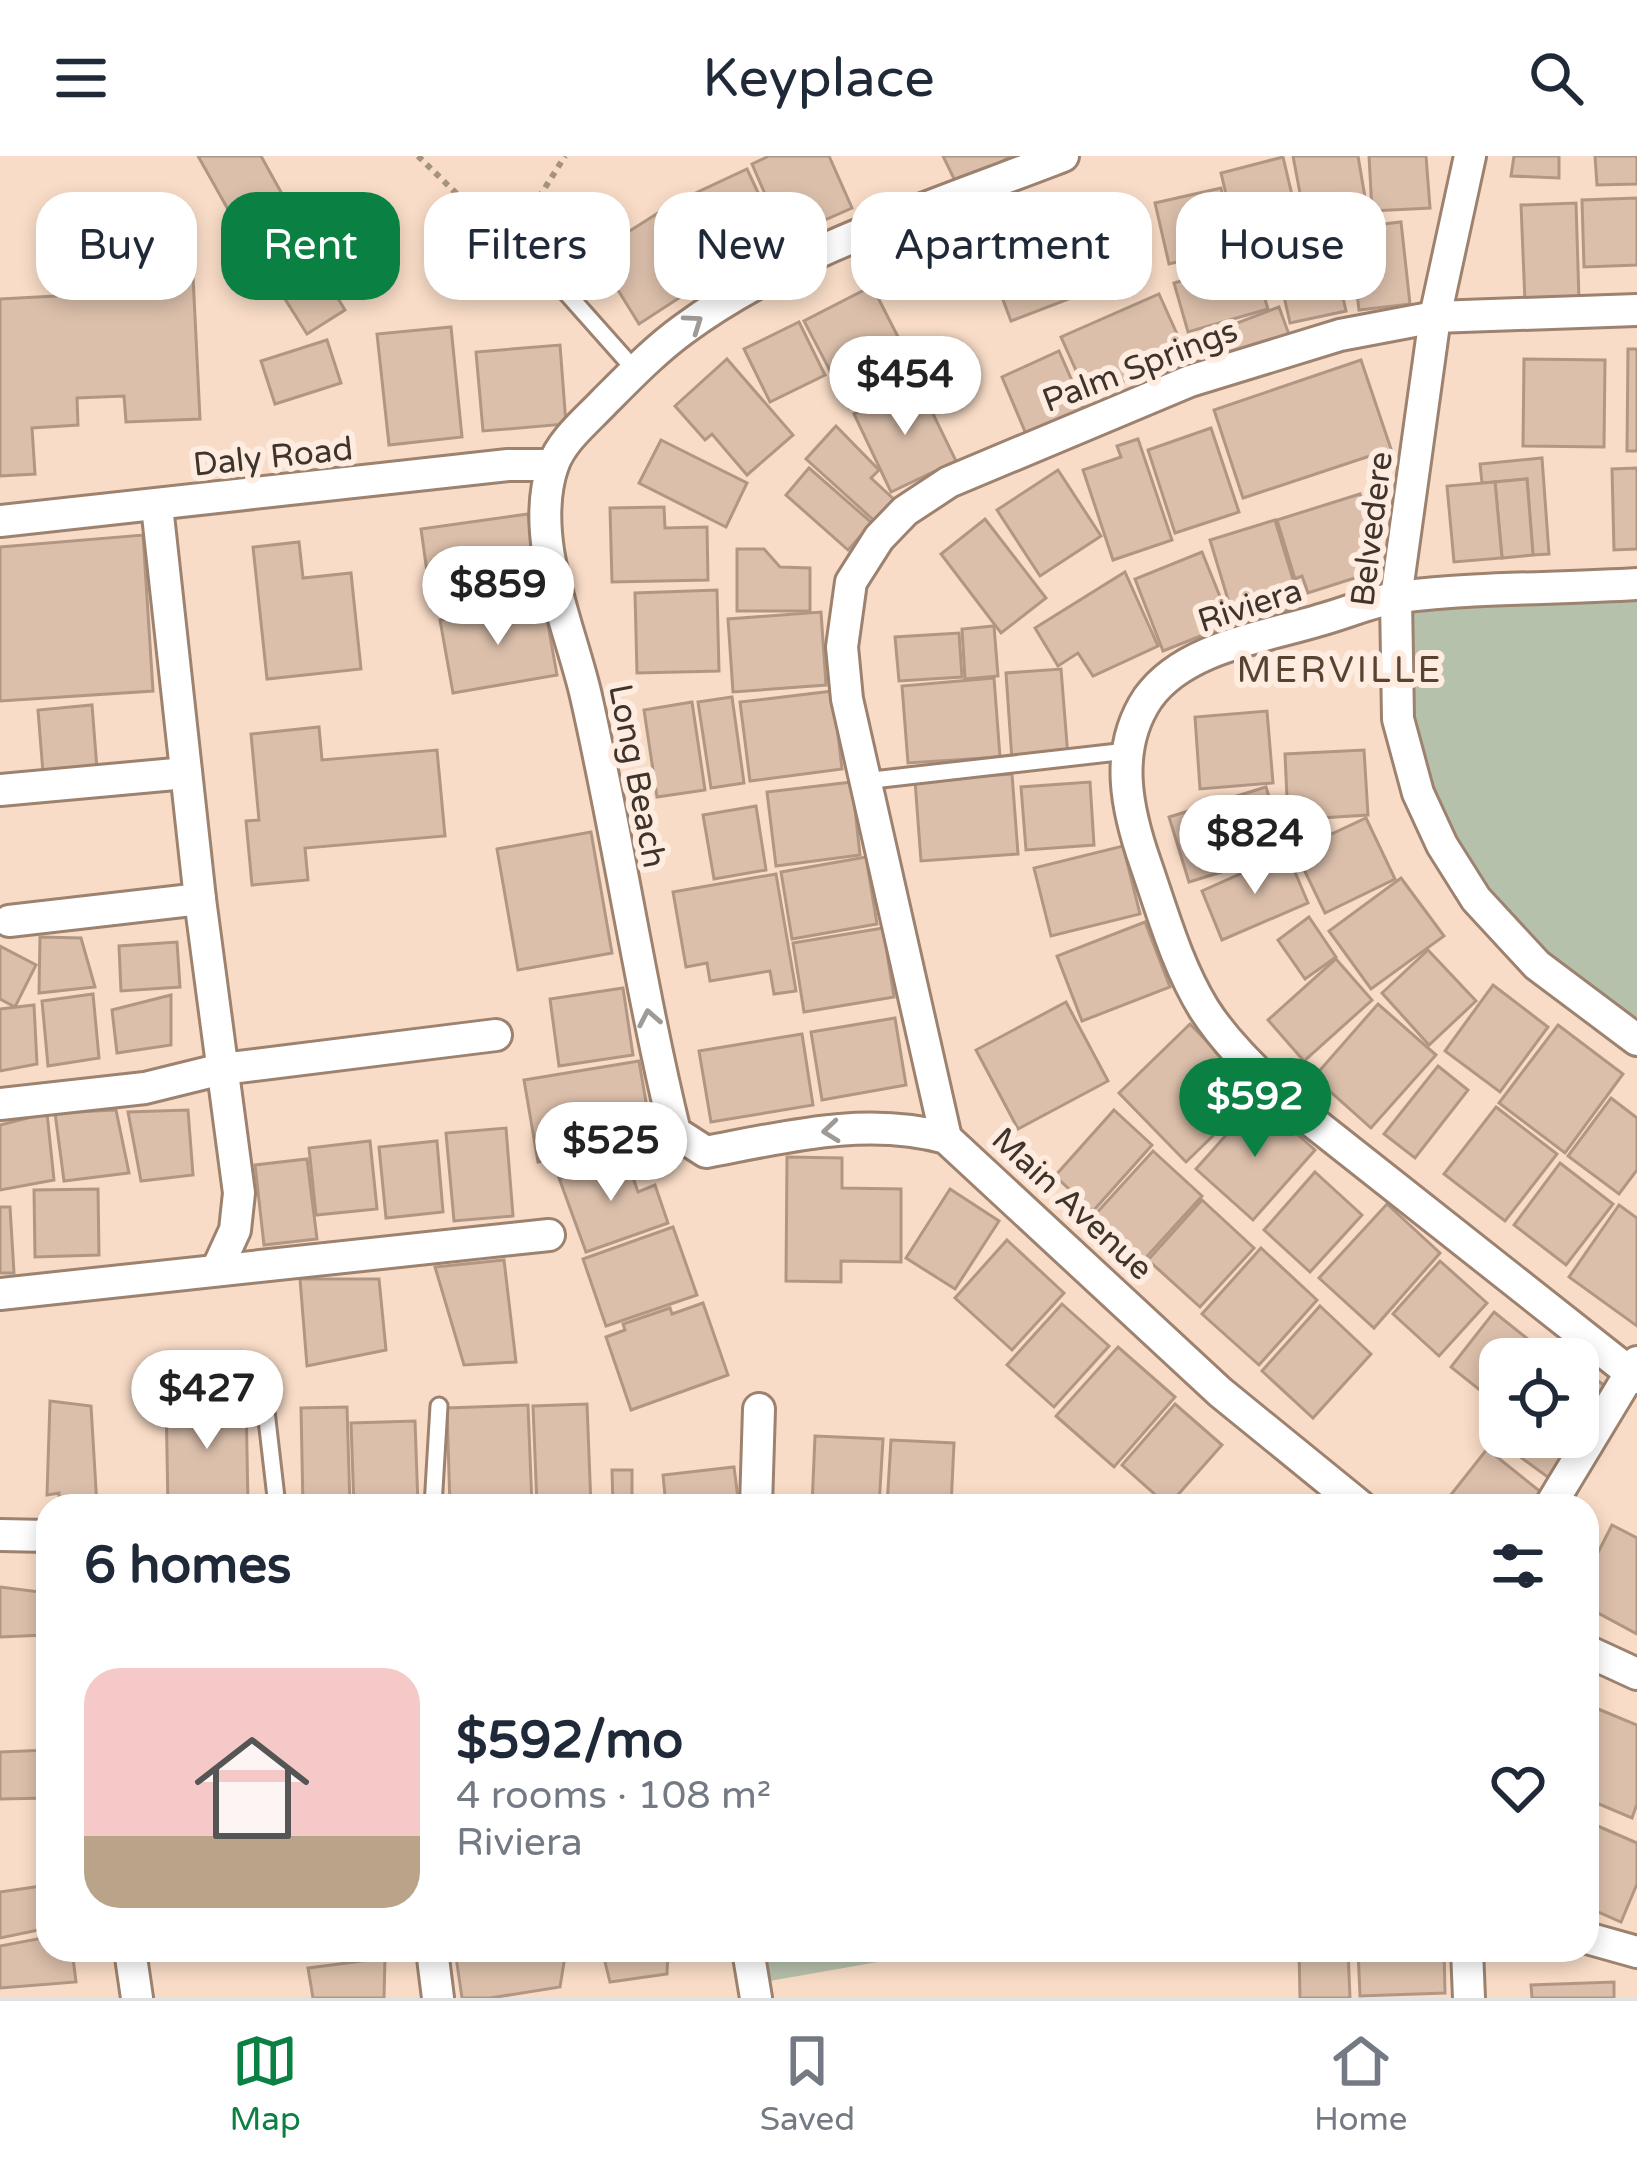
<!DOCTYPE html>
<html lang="en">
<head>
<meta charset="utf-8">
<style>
	body { margin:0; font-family:"Varela Round",sans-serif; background:#f2f2f3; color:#1f2937; height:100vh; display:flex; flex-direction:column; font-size:45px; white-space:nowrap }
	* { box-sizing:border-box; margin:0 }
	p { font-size:39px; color:#747a83 }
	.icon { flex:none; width:66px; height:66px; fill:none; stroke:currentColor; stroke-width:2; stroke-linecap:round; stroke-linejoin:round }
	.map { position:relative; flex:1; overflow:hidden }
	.details { position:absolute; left:36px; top:1338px; width:1563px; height:468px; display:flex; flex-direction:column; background:#fff; border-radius:36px; box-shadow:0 6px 18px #0003 }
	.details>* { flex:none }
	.banner { position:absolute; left:36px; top:36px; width:1566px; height:108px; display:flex; gap:24px }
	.fabs { position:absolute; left:1479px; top:1182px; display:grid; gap:24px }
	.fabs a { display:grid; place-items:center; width:120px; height:120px; border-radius:24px; background:#fff; box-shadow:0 6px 18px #0003; font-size:60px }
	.price { position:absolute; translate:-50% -102px; padding:0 27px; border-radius:42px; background:#fff; color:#222; font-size:39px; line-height:78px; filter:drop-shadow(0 3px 6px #0008) }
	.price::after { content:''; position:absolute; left:50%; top:72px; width:36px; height:27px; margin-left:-18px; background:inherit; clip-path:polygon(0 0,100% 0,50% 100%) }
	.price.current { background:#0b8043; color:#fff }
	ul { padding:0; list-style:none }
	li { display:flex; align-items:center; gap:36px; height:300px; padding:0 48px }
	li+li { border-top:3px solid #e0e1e3 }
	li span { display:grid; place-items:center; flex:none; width:336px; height:240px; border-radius:36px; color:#555 }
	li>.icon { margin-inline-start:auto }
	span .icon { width:144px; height:144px; fill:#fffc; stroke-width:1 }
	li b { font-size:51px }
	h2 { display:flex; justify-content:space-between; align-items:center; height:144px; padding:0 48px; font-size:51px }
	.pill { padding:0 42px; border-radius:36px; background:#fff; box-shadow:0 6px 18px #0003; font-size:42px; line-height:108px }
	.pill.current { background:#0b8043; color:#fff }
	header { display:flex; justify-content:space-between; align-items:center; height:156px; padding:0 48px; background:#fff; font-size:54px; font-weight:600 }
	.menu { display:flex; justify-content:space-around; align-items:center; height:168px; border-top:3px solid #e0e1e3; background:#fff; font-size:33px; color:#747a83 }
	.menu a { display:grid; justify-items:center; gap:6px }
	.menu .current { color:#0b8043 }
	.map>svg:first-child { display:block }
</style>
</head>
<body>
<header><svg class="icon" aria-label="menu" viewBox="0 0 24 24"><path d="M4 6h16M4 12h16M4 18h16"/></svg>Keyplace<svg class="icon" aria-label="search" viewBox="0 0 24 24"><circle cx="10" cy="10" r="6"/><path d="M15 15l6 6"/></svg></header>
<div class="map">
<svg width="1637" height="1842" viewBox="0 0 1637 1842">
	<rect width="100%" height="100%" fill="#f8dcc7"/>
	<g fill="#b6c1ab">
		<path d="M1624 441 1637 442V875C1546 811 1458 729 1420 621 1406 582 1409 500 1409 456Z"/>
		<polygon points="761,1794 906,1794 906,1801 764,1826"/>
	</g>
	<path fill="#7e9fb0" d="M87 44 112 48 144 78 122 105 99 93 64 106 38 95C42 55 49 51 87 44Z"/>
	<g fill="#dbbfab" stroke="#b19783" stroke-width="3">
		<polygon points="198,0 261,0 313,94 266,121"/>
		<polygon points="769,0 829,0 852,52 784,82 752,8"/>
		<polygon points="943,0 1012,0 957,29"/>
		<polygon points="1293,0 1358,0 1367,53 1305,64"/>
		<polygon points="1369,0 1426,0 1430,52 1372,55"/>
		<polygon points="1514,0 1559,0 1559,22 1511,20"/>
		<polygon points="1595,0 1637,0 1637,28 1597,29"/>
		<polygon points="1283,1 1300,73 1238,88 1221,17"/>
		<polygon points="747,13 783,90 707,127 670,49"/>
		<polygon points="1221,32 1235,92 1169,108 1155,47"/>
		<polygon points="1637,42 1637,109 1584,111 1582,44"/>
		<polygon points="1068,46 1100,131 1011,165 979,80"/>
		<polygon points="1576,47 1579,144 1525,146 1521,49"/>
		<polygon points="658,57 702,127 639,168 595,97"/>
		<polygon points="1401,66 1410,148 1359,154 1349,72"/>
		<polygon points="1328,75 1346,155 1290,167 1272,87"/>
		<polygon points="312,100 345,154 307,178 273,124"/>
		<polygon points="1253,104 1268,153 1188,176 1174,127"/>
		<polygon points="193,120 200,263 126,266 124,240 77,242 78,269 32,272 35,318 0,320 0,143 130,136 130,124"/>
		<polygon points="872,130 916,216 849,251 804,165"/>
		<polygon points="1159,138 1186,198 1088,241 1061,181"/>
		<polygon points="1279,151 1291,184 1218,211 1206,179"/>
		<polygon points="799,166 825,219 770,246 744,193"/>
		<polygon points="451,171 462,281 389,289 377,178"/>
		<polygon points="327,184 341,227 275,248 261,205"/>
		<polygon points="560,189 566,268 483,275 476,196"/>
		<polygon points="1628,193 1637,193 1637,295 1627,295"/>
		<polygon points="1059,195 1087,259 1029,285 1002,221"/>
		<polygon points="727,203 793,279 747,319 712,278 705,284 675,250"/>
		<polygon points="1524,203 1605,204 1604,291 1523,290"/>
		<polygon points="1361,204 1391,293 1243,342 1214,254"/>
		<polygon points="918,227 956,305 891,336 854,258"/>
		<polygon points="836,270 879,314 871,322 898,347 879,369 806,303"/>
		<polygon points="1211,272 1239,356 1175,377 1148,294"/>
		<polygon points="1138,283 1172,384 1113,404 1083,314 1121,301 1117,290"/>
		<polygon points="661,284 747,327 726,371 639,327"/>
		<polygon points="1542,302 1549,398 1533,399 1527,323 1482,327 1480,308"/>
		<polygon points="809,312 872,367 848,394 786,339"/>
		<polygon points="1637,312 1637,393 1614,394 1612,313"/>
		<polygon points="1058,314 1101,380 1040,420 997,354"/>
		<polygon points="1527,323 1533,399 1502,402 1495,326"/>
		<polygon points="1495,326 1502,402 1454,406 1447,330"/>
		<polygon points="1360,338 1378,397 1355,404 1361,420 1308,437 1302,420 1295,423 1277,364"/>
		<polygon points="664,351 665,372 707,371 708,424 612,426 610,352"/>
		<polygon points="528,358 539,437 432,452 421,373"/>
		<polygon points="985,363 1046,442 1001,477 941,398"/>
		<polygon points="1275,364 1301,450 1236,470 1210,384"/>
		<polygon points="143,379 153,535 0,545 0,391"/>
		<polygon points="299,386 303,422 351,417 361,513 267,523 253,391"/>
		<polygon points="737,393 764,393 780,411 810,412 810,455 737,455"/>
		<polygon points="1202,396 1231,468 1163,495 1135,423"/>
		<polygon points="1125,416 1158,490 1093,520 1078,497 1058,510 1035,472"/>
		<polygon points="717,434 719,515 637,517 635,437"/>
		<polygon points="544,447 557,519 453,537 440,464"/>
		<polygon points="821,456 826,529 733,536 728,463"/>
		<polygon points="994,470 998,520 965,523 962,473"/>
		<polygon points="959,477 962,521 899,525 895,481"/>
		<polygon points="1061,513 1068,601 1012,604 1006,517"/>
		<polygon points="994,522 1000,601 908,607 902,530"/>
		<polygon points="833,535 842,613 750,625 740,546"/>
		<polygon points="732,541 744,627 711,632 698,546"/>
		<polygon points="692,546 705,634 657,641 644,554"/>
		<polygon points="92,549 97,613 43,617 38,554"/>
		<polygon points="1267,555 1273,627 1200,633 1195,561"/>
		<polygon points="319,571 322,604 437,594 445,680 305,692 308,724 252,729 246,665 259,664 251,578"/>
		<polygon points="1364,594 1368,659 1288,664 1285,598"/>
		<polygon points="1012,618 1018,698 921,705 915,625"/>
		<polygon points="852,626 860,699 776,710 767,636"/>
		<polygon points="1090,626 1094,689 1026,694 1021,631"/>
		<polygon points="1266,631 1286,696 1189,726 1169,661"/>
		<polygon points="756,650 766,714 714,723 703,659"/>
		<polygon points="1366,662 1395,723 1325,757 1295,695"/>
		<polygon points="591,676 612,797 518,814 497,693"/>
		<polygon points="1123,690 1140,758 1051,780 1034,712"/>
		<polygon points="1287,697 1308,747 1222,784 1202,735"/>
		<polygon points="866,701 877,768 792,783 781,716"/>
		<polygon points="776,718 796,835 774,838 770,815 710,825 707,807 686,811 673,736"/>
		<polygon points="1401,722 1444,780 1371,833 1329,775"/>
		<polygon points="1309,761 1336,801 1305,823 1278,784"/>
		<polygon points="1145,766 1170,831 1082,865 1057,800"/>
		<polygon points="883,772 894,841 804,856 793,787"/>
		<polygon points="40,781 81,782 95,831 39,837"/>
		<polygon points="177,786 180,831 121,835 119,790"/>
		<polygon points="0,790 36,809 15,851 0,843"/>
		<polygon points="1428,794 1476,845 1429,889 1382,837"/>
		<polygon points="1336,803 1372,844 1304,905 1268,864"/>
		<polygon points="1493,829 1548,871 1500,936 1445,895"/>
		<polygon points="623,832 633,899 559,910 550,843"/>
		<polygon points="93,838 99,902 48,910 42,845"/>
		<polygon points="171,839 171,889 117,897 112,854"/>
		<polygon points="1066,846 1108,925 1018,973 976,894"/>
		<polygon points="1378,848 1436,899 1371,972 1314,921"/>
		<polygon points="34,849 37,908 0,915 0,853"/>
		<polygon points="895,862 906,929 822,944 811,876"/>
		<polygon points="1190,868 1257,937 1186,1006 1119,937"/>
		<polygon points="1558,869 1623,918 1565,997 1499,947"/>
		<polygon points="802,878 813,949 711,966 699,895"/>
		<polygon points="639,905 653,987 538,1006 524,924"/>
		<polygon points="1438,910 1468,934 1415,1002 1384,978"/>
		<polygon points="1611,942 1637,962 1637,1014 1619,1038 1568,1000"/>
		<polygon points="1258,943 1315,994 1253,1064 1196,1013"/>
		<polygon points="1496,951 1557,998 1505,1065 1444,1018"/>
		<polygon points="116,954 129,1017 64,1025 55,957"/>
		<polygon points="188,954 193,1019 141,1025 128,956"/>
		<polygon points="1114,954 1152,989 1093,1055 1055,1020"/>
		<polygon points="47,957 54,1024 0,1034 0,969"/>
		<polygon points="506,972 513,1060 454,1065 446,977"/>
		<polygon points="370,985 377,1053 316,1059 309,992"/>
		<polygon points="437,985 443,1056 386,1062 379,991"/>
		<polygon points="1153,995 1202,1040 1141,1107 1092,1062"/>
		<polygon points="625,998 638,1036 655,1029 668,1067 586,1096 559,1022"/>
		<polygon points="787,1001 842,1002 842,1032 901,1033 901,1106 841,1105 841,1126 786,1125"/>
		<polygon points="307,1003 317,1083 264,1089 255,1009"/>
		<polygon points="1560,1007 1613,1048 1566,1109 1514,1069"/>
		<polygon points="1315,1016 1362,1059 1310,1116 1264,1074"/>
		<polygon points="98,1033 99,1099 35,1101 34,1034"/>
		<polygon points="950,1033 999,1065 955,1133 906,1102"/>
		<polygon points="1202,1044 1254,1092 1200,1151 1148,1104"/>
		<polygon points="1387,1048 1440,1097 1374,1172 1319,1122"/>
		<polygon points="1619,1049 1637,1062 1637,1170 1569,1121"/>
		<polygon points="0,1051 10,1051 14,1117 0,1117"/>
		<polygon points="673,1071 697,1139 606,1170 583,1103"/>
		<polygon points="1007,1084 1064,1137 1012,1194 955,1142"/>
		<polygon points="1261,1092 1317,1144 1259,1209 1202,1158"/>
		<polygon points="504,1104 516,1206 464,1209 435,1111"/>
		<polygon points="1440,1105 1487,1147 1439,1200 1393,1158"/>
		<polygon points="300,1123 379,1123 386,1194 307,1210"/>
		<polygon points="703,1147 728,1219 631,1254 606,1181 625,1174 623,1168 670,1152 672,1158"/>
		<polygon points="1062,1148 1109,1190 1054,1251 1007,1209"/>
		<polygon points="1320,1150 1371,1198 1313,1262 1262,1215"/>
		<polygon points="1494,1156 1534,1188 1523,1203 1500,1203 1500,1232 1491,1243 1451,1211"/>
		<polygon points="1118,1191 1175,1241 1114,1311 1056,1260"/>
		<polygon points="1578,1210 1612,1235 1549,1322 1485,1275 1500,1254 1500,1281 1578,1281"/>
		<polygon points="246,1242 248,1350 168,1350 166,1244"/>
		<polygon points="50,1245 91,1250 97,1350 59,1350 59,1337 47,1339"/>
		<polygon points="587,1248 591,1350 537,1350 533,1250"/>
		<polygon points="1175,1248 1222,1289 1168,1350 1122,1309"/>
		<polygon points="528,1249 532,1350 450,1350 447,1252"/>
		<polygon points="347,1251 350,1350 303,1350 301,1252"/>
		<polygon points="415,1265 418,1350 354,1350 351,1267"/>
		<polygon points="815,1280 883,1283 879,1350 812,1350"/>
		<polygon points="891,1284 954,1287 951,1350 887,1350"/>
		<polygon points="1487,1293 1547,1341 1540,1350 1442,1350"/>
		<polygon points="734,1311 739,1350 666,1350 663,1319"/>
		<polygon points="612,1314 632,1314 632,1350 613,1350"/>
		<polygon points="1612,1369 1637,1382 1637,1478 1587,1451 1587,1418"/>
		<polygon points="0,1431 48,1437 45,1479 0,1481"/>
		<polygon points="1591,1550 1637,1569 1637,1648 1632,1662 1587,1643 1587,1559"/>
		<polygon points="48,1594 48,1642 0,1643 0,1596"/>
		<polygon points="1593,1668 1637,1687 1637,1728 1621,1766 1587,1751 1587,1682"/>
		<polygon points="48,1729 48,1772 0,1782 0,1736"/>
		<polygon points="48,1781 48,1794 72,1794 76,1826 0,1832 0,1790"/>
		<polygon points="455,1794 566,1794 560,1831 490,1842 462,1842"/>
		<polygon points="602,1794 668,1794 667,1818 610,1826"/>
		<polygon points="1299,1794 1348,1794 1350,1842 1300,1842"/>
		<polygon points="1358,1794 1444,1794 1445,1837 1360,1840"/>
		<polygon points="385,1802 384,1842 313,1842 308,1812"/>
		<polygon points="1614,1826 1614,1842 1532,1842 1531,1829"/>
	</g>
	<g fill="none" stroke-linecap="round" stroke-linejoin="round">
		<defs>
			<g id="lane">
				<polyline points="516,80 635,214"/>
				<polyline points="864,625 1127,595"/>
				<polyline points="266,1255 277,1350"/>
				<polyline points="433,1350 439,1250"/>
			</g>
			<g id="street">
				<path d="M1063 0C942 47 789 95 684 173 655 194 630 220 604 246 586 265 562 284 553 309 528 382 570 470 586 540 619 685 640 832 675 976L706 996C785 981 867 960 946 982L1220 1236 1360 1350"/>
				<polyline points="1470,0 1435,161 1396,442 1398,563 1418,637 1442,689 1476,743 1537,809 1637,884"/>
				<polyline points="157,350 200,743 239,1037 235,1074 218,1111"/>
				<polyline points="0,365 508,309 553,309"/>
				<path d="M1637 428C1559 433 1477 431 1399 441 1373 445 1346 457 1320 464 1265 481 1184 491 1148 542 1113 594 1127 655 1146 709 1163 758 1177 809 1204 853 1227 889 1259 918 1290 948L1637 1222"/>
				<polyline points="0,634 186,617"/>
				<polyline points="9,765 200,743"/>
				<polyline points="0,948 145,932 222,913 496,879"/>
				<polyline points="946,982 847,543 842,491 851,426 879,382 905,355 949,326 1190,225 1340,179 1435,161 1637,154"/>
				<polyline points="0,1138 549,1079"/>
				<polyline points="756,1350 759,1253"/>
				<polyline points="1550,1350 1637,1206"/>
				<polyline points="0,1379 48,1380"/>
				<polyline points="1587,1495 1637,1518"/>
				<polyline points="1587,1782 1637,1796"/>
				<polyline points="130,1794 137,1842"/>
				<polyline points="432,1794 438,1842"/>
				<polyline points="748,1794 756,1842"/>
				<polyline points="1467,1794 1469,1842"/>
			</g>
		</defs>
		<use href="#lane" stroke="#9c826f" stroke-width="21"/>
		<use href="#street" stroke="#9c826f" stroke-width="36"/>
		<g stroke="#a69283" stroke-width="6" stroke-dasharray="6 6" stroke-linecap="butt">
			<polyline points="418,0 459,40 498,67"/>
			<polyline points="526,62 565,0"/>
		</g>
		<use href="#lane" stroke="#fff" stroke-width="15"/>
		<use href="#street" stroke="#fff" stroke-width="30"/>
	</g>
	<defs><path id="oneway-chevron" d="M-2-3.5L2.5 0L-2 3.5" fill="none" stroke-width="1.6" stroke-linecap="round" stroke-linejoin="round" transform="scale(3)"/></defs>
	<g stroke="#9f9a96">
		<use href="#oneway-chevron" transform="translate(694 167) rotate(-35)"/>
		<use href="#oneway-chevron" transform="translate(649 862) rotate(-101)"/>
		<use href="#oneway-chevron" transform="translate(831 975) rotate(174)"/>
	</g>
	<g text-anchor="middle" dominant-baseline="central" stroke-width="12" stroke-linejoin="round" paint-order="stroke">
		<g font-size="33" fill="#3f342c" stroke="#fdecdf">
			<text transform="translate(1140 210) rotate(-21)">Palm Springs</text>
			<text transform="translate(273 301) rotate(-6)">Daly Road</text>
			<text transform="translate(1372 373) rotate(-83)">Belvedere</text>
			<text transform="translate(1250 450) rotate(-18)">Riviera</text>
			<text transform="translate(637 620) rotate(79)">Long Beach</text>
			<text transform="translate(1072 1048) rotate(43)">Main Avenue</text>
		</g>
		<g font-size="36" letter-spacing="3" fill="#584230" stroke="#fdecdf">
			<text x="1340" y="514">MERVILLE</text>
		</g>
	</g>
</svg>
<div class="fabs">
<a><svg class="icon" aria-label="locate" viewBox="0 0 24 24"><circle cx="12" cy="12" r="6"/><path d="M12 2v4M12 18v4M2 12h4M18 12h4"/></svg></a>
</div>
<b class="price" style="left:905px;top:282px">$454</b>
<b class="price" style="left:498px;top:492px">$859</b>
<b class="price" style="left:1255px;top:741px">$824</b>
<b class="price current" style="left:1255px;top:1004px">$592</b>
<b class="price" style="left:611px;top:1048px">$525</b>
<b class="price" style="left:207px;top:1296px">$427</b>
<div class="banner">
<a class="pill">Buy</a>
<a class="pill current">Rent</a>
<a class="pill">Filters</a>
<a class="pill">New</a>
<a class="pill">Apartment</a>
<a class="pill">House</a>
</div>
<section class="details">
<h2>6 homes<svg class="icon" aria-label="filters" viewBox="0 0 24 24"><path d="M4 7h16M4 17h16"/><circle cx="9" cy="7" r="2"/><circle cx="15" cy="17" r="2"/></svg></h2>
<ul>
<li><span style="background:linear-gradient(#f6c9c9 70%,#b9a48a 0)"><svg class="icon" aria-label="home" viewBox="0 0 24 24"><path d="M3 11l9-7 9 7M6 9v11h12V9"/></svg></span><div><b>$592/mo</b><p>4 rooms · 108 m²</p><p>Riviera</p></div><svg class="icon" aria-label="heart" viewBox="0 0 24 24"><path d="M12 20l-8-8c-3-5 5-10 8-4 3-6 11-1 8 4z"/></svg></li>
</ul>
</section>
</div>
<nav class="menu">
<a class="current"><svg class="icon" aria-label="map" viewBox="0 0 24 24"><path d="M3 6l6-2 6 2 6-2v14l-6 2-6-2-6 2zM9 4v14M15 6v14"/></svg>Map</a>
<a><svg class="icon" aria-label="saved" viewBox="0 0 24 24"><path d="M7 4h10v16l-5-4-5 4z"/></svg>Saved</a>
<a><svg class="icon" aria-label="home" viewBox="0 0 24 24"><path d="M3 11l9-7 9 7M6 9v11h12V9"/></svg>Home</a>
</nav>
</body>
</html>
